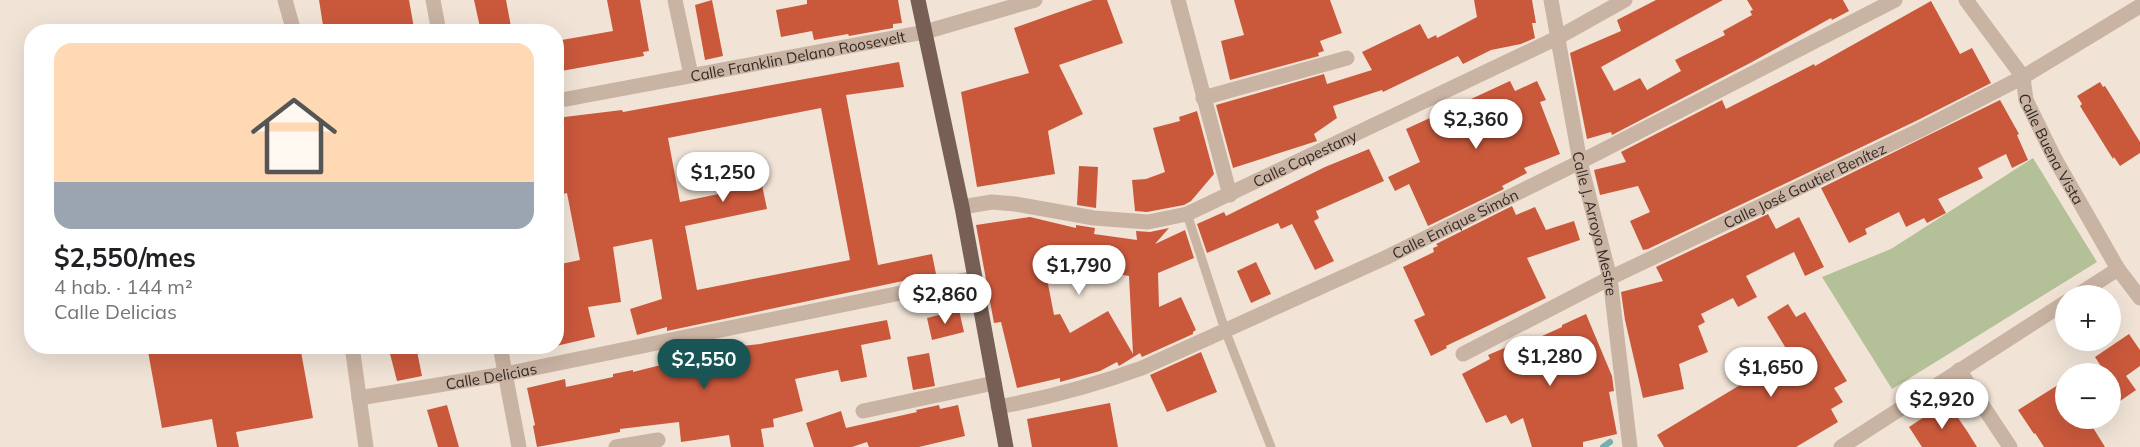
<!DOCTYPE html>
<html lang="es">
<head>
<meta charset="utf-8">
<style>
	body { margin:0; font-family:Mulish,sans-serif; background:#f6f6f6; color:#202124; height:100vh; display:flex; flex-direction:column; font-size:22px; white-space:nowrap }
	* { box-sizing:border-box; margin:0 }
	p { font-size:20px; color:#757577 }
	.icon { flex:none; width:33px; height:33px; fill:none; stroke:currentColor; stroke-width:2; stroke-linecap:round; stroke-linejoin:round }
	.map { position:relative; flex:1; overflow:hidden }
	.side { position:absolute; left:24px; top:24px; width:540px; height:330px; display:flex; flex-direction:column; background:#fff; border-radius:24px; box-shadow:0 6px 24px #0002 }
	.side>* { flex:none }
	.tools { position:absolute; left:2055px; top:285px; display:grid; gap:12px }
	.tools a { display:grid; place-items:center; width:66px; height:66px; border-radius:50%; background:#fff; box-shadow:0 6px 24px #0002; font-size:30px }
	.price { position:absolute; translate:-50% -51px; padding:0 14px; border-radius:21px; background:#fff; color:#222; font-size:20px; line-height:39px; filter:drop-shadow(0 2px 3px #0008) }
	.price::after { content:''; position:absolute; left:50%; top:36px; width:18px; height:14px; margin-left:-9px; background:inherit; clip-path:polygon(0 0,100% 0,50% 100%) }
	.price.on { background:#1a5556; color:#fff }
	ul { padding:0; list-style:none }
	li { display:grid; align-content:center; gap:12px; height:318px; padding:0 30px }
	li span { display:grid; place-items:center; height:186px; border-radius:18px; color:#555 }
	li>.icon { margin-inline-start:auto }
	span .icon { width:108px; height:108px; fill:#fffc; stroke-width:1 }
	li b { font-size:26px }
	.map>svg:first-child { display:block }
</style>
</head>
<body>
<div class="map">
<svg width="2140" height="447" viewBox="0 0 2140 447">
	<rect width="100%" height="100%" fill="#f1e4d7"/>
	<polygon fill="#b4c097" points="2033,158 2097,262 1892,389 1822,277 1891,249"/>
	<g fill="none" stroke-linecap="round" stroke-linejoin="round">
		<polyline stroke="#75afaf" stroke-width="6" points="1603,447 1610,442"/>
	</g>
	<g fill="#ca593c" fill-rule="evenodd">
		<polygon points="319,0 409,0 414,28 394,32 324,32"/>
		<polygon points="474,0 506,0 512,32 481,32"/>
		<polygon points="607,0 640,0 649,51 643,52 644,56 556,72 556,41 613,31"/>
		<polygon points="712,0 723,56 705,60 695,5"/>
		<polygon points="807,0 898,0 902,23 893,24 893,28 849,36 848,34 814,40 812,31 781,37 776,10 807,4"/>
		<polygon points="1093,0 1107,0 1123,43 1059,65 1083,114 1048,131 1055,174 977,187 961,92 1029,73 1014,28"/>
		<polygon points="1234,0 1330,0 1342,33 1320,41 1324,51 1318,53 1319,56 1230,80 1221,41 1244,35"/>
		<polygon points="1474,0 1532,0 1536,23 1532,23 1535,38 1521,44 1491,50 1463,64 1458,56 1383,92 1382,90 1333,106 1337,118 1314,134 1317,141 1233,168 1216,105 1324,74 1327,84 1372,70 1362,52 1420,24 1428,39 1436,35 1437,38 1477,17"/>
		<polygon points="1656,0 1723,0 1601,67 1614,91 1640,78 1647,90 1681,71 1675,60 1725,35 1723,31 1752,15 1750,11 1753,10 1747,0 1843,0 1849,11 1832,20 1831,18 1752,62 1612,135 1611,132 1587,139 1570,53 1621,31 1617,20"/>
		<polygon points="1931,1 1960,54 1972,48 1991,83 1916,121 1648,249 1643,250 1630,221 1650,212 1638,186 1600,195 1594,170 1626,162 1621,152 1722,100 1726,109 1814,64 1815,66"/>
		<path d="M899 62 904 87 846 95 878 265 932 254 936 274 667 331V327L637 335 630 309 662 299 652 239 613 247 621 302 588 307 595 337 556 346V265L580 260 567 193 556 196V118L622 110 623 112ZM821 108 850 260 697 290 685 226 767 209 762 185 680 202 668 138Z"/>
		<polygon points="1510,81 1515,91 1537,81 1546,100 1540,102 1560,154 1524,168 1527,173 1502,186 1504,189 1428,226 1409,184 1395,191 1388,177 1420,162 1406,129"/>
		<polygon points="2100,82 2103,87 2105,86 2140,142 2140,153 2120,166 2114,157 2113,159 2080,106 2082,104 2077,96"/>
		<polygon points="2000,100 2019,134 2017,135 2028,160 2012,168 2006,154 1978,168 1983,178 1938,199 1946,213 1927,223 1924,218 1906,227 1899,212 1865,229 1867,234 1849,243 1821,188"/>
		<polygon points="1197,111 1214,174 1191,201 1184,205 1147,212 1135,211 1132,180 1146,179 1165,172 1153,128 1180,121 1179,117"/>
		<polygon points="1369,149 1384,181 1316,211 1319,218 1314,221 1334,261 1315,270 1292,224 1281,229 1278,223 1207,253 1197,224 1224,212 1226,216 1325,167"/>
		<polygon points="1079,166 1098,167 1096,208 1077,205"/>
		<polygon points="1512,206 1516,215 1535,207 1546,230 1574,221 1580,240 1527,258 1546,298 1446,346 1447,348 1431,356 1414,320 1425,315 1403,267 1434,252 1433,248 1438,246 1436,244"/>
		<polygon points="1768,214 1776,229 1799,217 1824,267 1805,276 1794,252 1746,276 1757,297 1738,307 1733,298 1701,314 1705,322 1698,326 1708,352 1679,364 1684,389 1643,398 1625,320 1621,292 1663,281 1656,267"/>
		<path d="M1030 217 1076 228V225L1095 228 1094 234 1137 240 1136 231 1150 232 1169 228 1155 244 1185 230 1194 258 1158 273 1159 307 1181 297 1196 330 1193 332V334L1142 357 1140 353 1119 366 1117 362 1100 371 1060 382V378L1017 388 1001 322 994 323 976 225ZM1043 258 1093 270 1129 276 1133 354 1108 311 1070 333 1060 314 1054 315Z"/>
		<polygon points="1256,262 1271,294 1251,303 1237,271"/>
		<polygon points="1788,304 1796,317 1805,312 1847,381 1834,388 1843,402 1831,409 1838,422 1796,447 1664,447 1657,435 1790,355 1767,317"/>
		<polygon points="959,310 964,332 932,340 927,318"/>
		<polygon points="1586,314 1612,376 1614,391 1609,392 1617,434 1583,442 1583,447 1532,447 1523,418 1511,424 1506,415 1486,423 1462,374 1490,359 1488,355 1509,346 1511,350 1562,327 1562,325"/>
		<polygon points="887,320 891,339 861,345 867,377 841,382 838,370 795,379 803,411 773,419 774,427 761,429 764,447 731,447 729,435 681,442 679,422 620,429 620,432 537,447 533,426 535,425 527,388 565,379 566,387 613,377 613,374 633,370 633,372 733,347 760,344"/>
		<polygon points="2129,334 2140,350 2140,366 2126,376 2136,390 2110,408 2110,374 2106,374 2095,357"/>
		<polygon points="147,346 300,346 313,418 236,432 239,447 217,447 212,419 162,428"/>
		<polygon points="388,346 416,346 422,376 397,381"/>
		<polygon points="1201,352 1217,392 1167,412 1150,375"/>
		<polygon points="929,353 935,386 913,390 907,357"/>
		<polygon points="2066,380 2066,418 2087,418 2105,447 2044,447 2035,433 2034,434 2018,410"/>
		<polygon points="1947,402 1967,431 1977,447 1922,447 1909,427"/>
		<polygon points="1110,403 1118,447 1032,447 1027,419"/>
		<polygon points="447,405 459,447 438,447 427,410"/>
		<polygon points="939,405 940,409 958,405 965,436 919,447 869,447 867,442 852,447 814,447 806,423 841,411 846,428 917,412 916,410"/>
	</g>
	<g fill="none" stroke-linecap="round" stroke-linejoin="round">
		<polyline stroke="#c9b3a3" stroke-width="9" points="1187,214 1225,330 1271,447"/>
		<g stroke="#c9b3a3" stroke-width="15">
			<polyline points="285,0 294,32"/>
			<polyline points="433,0 439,32"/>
			<polyline points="675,0 691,75"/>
			<polyline points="1178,0 1230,195"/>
			<path id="s1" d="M1551 0 1580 162 1610 278 1630 447"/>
			<path id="s2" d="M1966 0 2023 77 2026 100 2055 159 2118 269 2140 298"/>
			<polyline points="1203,98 1347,58"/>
			<path id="s3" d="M556 101 925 32 1035 0"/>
			<path id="s4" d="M962 207 992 202 1015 204 1094 218 1148 222 1187 214 1557 38 1625 0"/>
			<polyline points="2076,296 2118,269"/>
			<polyline points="352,346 366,447"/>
			<polyline points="500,346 519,447"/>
			<path id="s5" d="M1463 354 1610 278 1920 130 2023 77 2140 6"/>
			<polyline points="1959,370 2010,447"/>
			<path id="s6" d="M359 398 505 374 974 278"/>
			<path id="s7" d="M998 407C1047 398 1095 385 1142 368L1385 258 1580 162 1895 0"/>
			<polyline points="863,411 994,383"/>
			<polyline points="616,447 658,440"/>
			<polyline points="1841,447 2066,302"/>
		</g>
		<polyline stroke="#775f55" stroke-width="15" points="918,0 962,207 1006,447"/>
	</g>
	<g text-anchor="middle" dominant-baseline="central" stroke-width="5" stroke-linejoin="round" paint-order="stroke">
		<g font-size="15" fill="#342925" stroke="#f9eee3">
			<text stroke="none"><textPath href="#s3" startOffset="246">Calle Franklin Delano Roosevelt</textPath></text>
			<text stroke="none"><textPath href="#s2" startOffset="174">Calle Buena Vista</textPath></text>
			<text stroke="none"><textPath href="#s4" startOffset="358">Calle Capestany</textPath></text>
			<text stroke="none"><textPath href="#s5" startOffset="381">Calle José Gautier Benítez</textPath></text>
			<text stroke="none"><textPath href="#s1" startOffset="228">Calle J. Arroyo Mestre</textPath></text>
			<text stroke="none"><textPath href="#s7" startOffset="494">Calle Enrique Simón</textPath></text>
			<text stroke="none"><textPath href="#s6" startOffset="134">Calle Delicias</textPath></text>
		</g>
	</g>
</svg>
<div class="tools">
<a>+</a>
<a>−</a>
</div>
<b class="price" style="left:1476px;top:150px">$2,360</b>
<b class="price" style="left:723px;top:203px">$1,250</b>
<b class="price" style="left:1079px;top:296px">$1,790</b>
<b class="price" style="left:945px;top:325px">$2,860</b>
<b class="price" style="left:1550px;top:387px">$1,280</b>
<b class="price on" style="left:704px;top:390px">$2,550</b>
<b class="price" style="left:1771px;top:398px">$1,650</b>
<b class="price" style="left:1942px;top:430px">$2,920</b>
<section class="side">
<ul>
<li><span style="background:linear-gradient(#ffd9b3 75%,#9aa5b1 0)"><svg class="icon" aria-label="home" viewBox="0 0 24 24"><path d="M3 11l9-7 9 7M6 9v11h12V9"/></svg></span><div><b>$2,550/mes</b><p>4 hab. · 144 m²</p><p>Calle Delicias</p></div></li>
</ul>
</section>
</div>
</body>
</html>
